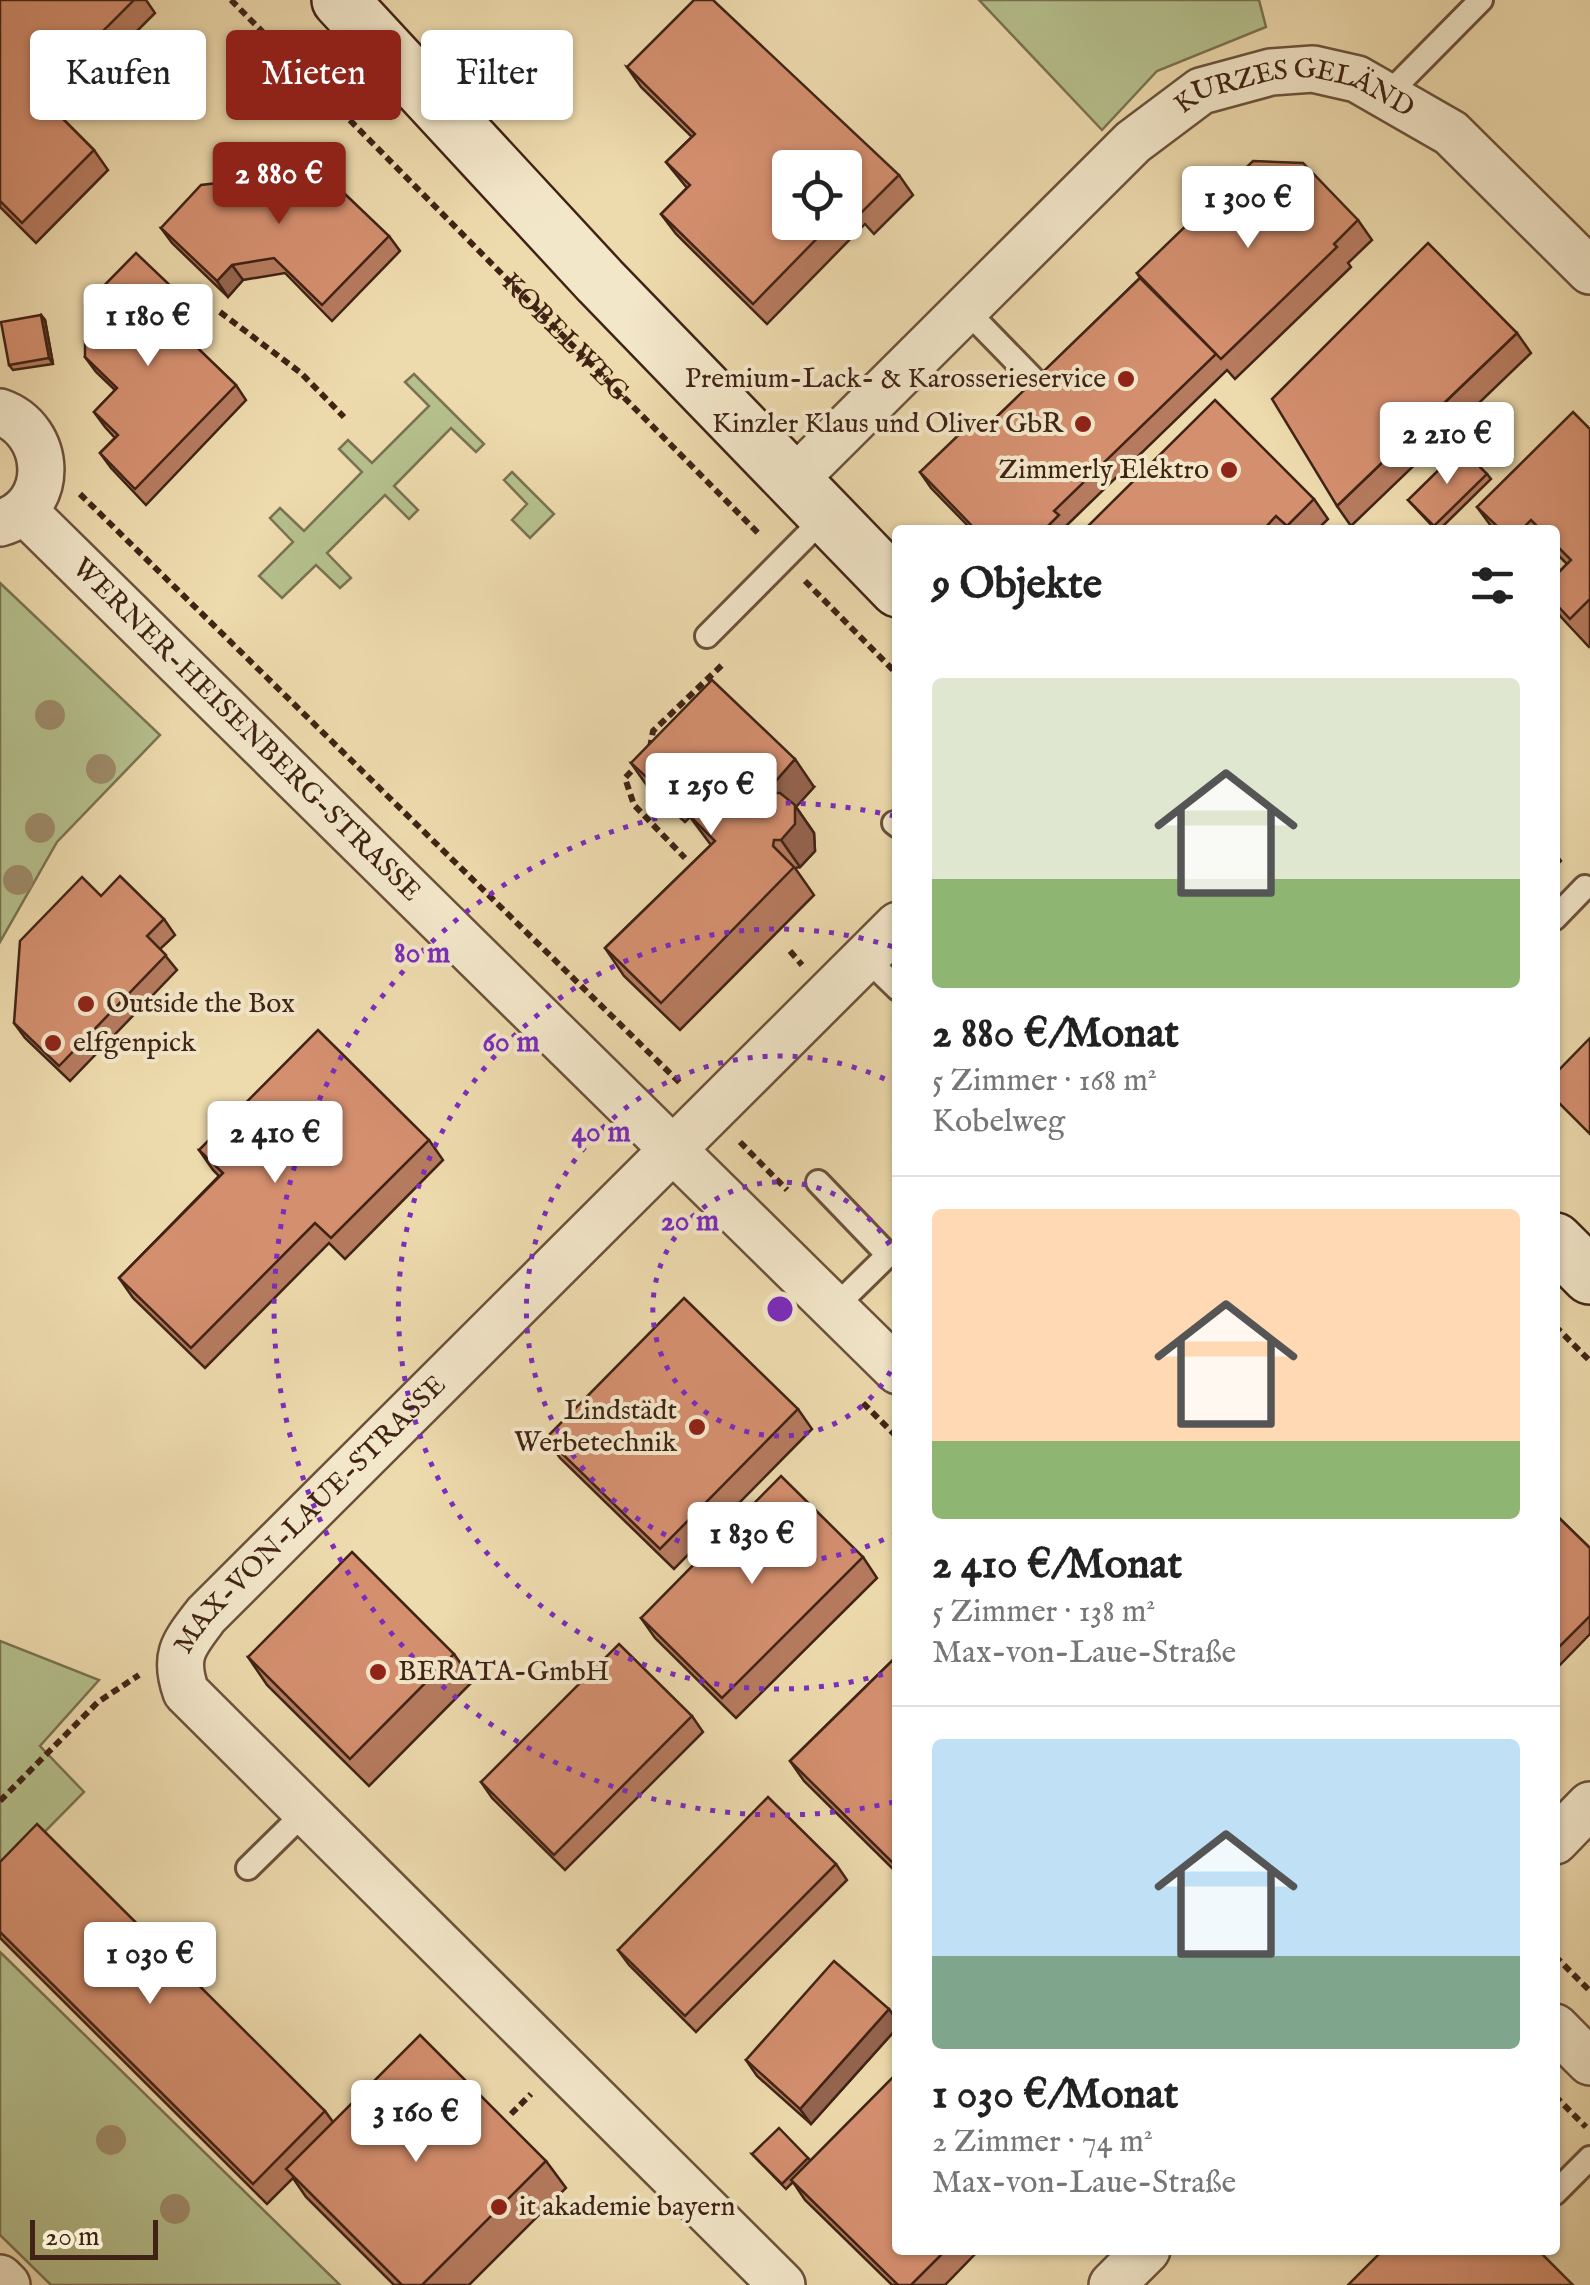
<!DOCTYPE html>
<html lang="de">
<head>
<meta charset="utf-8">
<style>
	body { margin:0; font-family:"IM FELL English",serif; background:#f6f6f6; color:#222; height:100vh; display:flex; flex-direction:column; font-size:38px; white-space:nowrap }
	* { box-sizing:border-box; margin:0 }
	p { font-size:32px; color:#767676 }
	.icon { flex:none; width:55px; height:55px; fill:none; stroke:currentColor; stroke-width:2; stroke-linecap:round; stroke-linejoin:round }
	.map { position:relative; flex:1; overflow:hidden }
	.panel { position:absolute; left:892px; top:525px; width:668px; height:1730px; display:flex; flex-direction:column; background:#fff; border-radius:10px; box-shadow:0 2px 8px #0004 }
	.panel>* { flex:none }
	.hud { position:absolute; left:30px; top:30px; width:712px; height:90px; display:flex; gap:20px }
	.tools { position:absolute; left:772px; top:150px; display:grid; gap:20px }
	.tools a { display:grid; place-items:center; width:90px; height:90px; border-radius:10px; background:#fff; box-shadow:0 2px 8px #0004; font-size:50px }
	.scale { position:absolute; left:30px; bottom:25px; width:128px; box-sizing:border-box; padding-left:10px; border:5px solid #402315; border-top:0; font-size:28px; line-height:35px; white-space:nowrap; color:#402315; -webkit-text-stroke:8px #f3e7ca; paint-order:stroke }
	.price { position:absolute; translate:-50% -85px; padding:0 22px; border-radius:10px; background:#fff; color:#222; font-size:32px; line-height:65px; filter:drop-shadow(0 2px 5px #0008) }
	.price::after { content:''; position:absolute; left:50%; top:60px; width:30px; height:22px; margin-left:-15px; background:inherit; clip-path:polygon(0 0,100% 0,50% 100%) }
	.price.active { background:#8f2418; color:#fff }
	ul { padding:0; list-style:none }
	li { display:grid; align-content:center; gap:20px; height:530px; padding:0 40px }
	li+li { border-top:2px solid #e0e0e0 }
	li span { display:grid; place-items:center; height:310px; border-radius:10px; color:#555 }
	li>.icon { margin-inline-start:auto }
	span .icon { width:180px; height:180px; fill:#fffc; stroke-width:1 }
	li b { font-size:42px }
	h2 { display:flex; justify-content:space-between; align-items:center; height:120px; padding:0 40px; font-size:42px }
	.pill { padding:0 35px; border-radius:10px; background:#fff; box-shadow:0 2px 8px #0004; font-size:35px; line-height:90px }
	.pill.active { background:#8f2418; color:#fff }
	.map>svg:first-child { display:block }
</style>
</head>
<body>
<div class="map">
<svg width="1590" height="2285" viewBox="0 0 1590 2285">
	<rect width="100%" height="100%" fill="#eddaad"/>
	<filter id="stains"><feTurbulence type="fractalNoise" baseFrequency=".002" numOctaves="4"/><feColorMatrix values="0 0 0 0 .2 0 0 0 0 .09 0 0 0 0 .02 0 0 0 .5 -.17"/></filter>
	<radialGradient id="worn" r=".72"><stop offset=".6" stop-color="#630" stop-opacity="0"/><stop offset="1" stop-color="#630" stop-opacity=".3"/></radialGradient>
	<g fill="#b5c08d" stroke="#7a7251" stroke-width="2.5">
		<polygon points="979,0 1259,0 1266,27 1157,71 1102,130"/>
		<polygon points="414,374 484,444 476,452 451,428 394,486 418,510 409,519 385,495 327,553 351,578 340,588 316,565 282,598 259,576 293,542 270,518 280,508 304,531 362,472 339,449 348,440 372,463 429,406 405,382"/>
		<polygon points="512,472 554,514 530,538 512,520 527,504 504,480"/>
		<polygon points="0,583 160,735 57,842 0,942"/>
		<polygon points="0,1641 99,1680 40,1746 84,1792 0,1877"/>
		<polygon points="0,1952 340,2285 51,2285 0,2235"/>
	</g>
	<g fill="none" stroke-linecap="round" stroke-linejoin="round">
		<defs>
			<g id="lane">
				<polyline points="1388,94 1481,0"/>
				<polyline points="967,311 1039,385"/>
				<polyline points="707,636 825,517"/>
				<polyline points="894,823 898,826"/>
				<polyline points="1555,918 1585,887"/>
				<polyline points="865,957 898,989"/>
				<polyline points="818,1182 888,1255 834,1308"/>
				<polyline points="248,1868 306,1811"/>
				<polyline points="1555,2193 1590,2158"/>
			</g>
			<g id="street">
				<path d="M0 412C52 430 57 507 0 523"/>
				<path id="s2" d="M791 483 1133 142 1201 91 1271 72 1313 69 1357 79 1451 133 1590 271"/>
				<path id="s3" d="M24 511 898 1371"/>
				<polyline points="1555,1841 1590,1805"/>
				<polyline points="1555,2027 1590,2062"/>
				<polyline points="0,2278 7,2285"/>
				<path id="s4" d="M782 2285 186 1692C173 1655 184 1644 206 1615L898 925"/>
				<polyline points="1112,2285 1147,2250"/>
			</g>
			<g id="secondary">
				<polyline points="340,0 600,281 898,589"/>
				<polyline points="1555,1241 1590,1276"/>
			</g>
		</defs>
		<use href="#lane" stroke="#6b513b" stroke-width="28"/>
		<use href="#street" stroke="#6b513b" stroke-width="50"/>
		<use href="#secondary" stroke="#402315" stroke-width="60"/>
		<g stroke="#402315" stroke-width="6" stroke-dasharray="8 5" stroke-linecap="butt">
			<path id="s1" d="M231 0 761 536"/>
			<polyline points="220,312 301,373 344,417"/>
			<polyline points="80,494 681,1084"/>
			<polyline points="805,581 898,675"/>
			<polyline points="650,748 653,731 722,665"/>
			<polyline points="640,762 625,778 634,805 685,858"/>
			<polyline points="790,951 802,965"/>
			<polyline points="740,1142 787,1190"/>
			<polyline points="1555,1326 1590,1361"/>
			<polyline points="863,1403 898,1438"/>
			<polyline points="0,1801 98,1702 139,1675"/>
			<polyline points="1555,1956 1590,1991"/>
			<polyline points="1555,2096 1586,2127"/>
			<polyline points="511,2114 531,2094"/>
		</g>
		<use href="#lane" stroke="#f3e7ca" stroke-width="22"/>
		<use href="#street" stroke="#f3e7ca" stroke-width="45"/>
		<use href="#secondary" stroke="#f3e7ca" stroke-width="55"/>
	</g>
	<g fill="#9e8b6a">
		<circle cx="50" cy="715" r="15"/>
		<circle cx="101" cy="769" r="15"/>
		<circle cx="40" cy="828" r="15"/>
		<circle cx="18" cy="880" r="15"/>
		<circle cx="111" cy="2140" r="15"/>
		<circle cx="175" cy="2209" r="15"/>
	</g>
	<g fill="#b67b5f" stroke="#402315" stroke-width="2.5" fill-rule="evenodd">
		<polygon points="0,0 146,0 155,13 56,112 94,150 108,170 36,243 0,207"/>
		<path d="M627 67 899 175 913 195 874 234 865 224 767 324 676 234 661 214 687 188 666 162 692 137 641 87ZM845 168V222H790Z"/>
		<polygon points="1358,220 1372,240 1348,263 1351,267 1235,379 1227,370 1066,526 1069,530 972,530 931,488 920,472 980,433 1140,278 1137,273"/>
		<polygon points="161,228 389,236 400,251 332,321 285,273 243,280 228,297 172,243"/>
		<polygon points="198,312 209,328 193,344 236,385 246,400 146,505 111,468 100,453 115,438 105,427 94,412 115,390 96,372 85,357"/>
		<polygon points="41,315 45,320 53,364 13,370 9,365"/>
		<polygon points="1517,333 1531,353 1351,526 1337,506"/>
		<polygon points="1590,429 1590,646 1589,647 1561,617 1555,609 1555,576 1567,564 1555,552 1555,530 1494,530 1477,507"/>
		<polygon points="1487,474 1491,479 1439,530 1436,530 1408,500"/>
		<polygon points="1314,499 1328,519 1317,530 1084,530"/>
		<polygon points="631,763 814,787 796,807 814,833 815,851 800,867 795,868 814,895 680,1030 624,976 605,948 711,845 690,817 685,822 650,790"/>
		<polygon points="1555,853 1561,861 1555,867"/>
		<polygon points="101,896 164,919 175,935 160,949 177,970 70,1081 25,1038 14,1023"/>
		<polygon points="429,1140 443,1160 345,1259 329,1243 205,1368 133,1298 119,1278 219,1176 213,1170 199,1150"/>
		<polygon points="798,1409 812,1429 674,1569 560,1458 546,1438"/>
		<polygon points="1555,1514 1590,1548 1590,1634 1555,1670"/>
		<polygon points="863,1557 877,1578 736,1718 655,1638 641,1618"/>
		<polygon points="454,1654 473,1681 369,1786 267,1685 248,1657"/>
		<polygon points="898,1655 898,1874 804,1781 790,1761"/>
		<polygon points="692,1716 703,1732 565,1870 492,1798 481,1782"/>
		<polygon points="0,1862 325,2111 333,2122 546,2161 566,2188 469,2285 394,2285 306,2197 293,2178 267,2204 0,1938"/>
		<polygon points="836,1864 847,1880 696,2032 629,1965 618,1950"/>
		<polygon points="898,2022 898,2027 811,2124 757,2076 746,2060"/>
		<polygon points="752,2154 808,2158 898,2250 979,2250 945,2285 892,2285 805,2200 793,2182 786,2189"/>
	</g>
	<g fill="#94644e" stroke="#402315" stroke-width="2.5">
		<polygon points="232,265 243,280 228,297 217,281"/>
		<polygon points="41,315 45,320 53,364 49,358"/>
		<polygon points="795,759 814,787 796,807 814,833 815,851 800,867 781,840 772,793 774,783"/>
		<polygon points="889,2009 898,2022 898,2027 811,2124 800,2109"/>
	</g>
	<g fill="#d48f6f" stroke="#402315" stroke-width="2.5">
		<polygon points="0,0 134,0 39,95 94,150 22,223 0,201"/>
		<polygon points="694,0 713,0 899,175 860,214 851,204 845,210 845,168 790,168 790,222 833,222 753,304 661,214 690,185 666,162 695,134 627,67"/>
		<polygon points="301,152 389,236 322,305 274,258 232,265 217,281 161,228 201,185 277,176"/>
		<polygon points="1253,161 1303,163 1358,220 1334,244 1337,247 1221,359 1137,273"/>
		<polygon points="1428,243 1517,333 1337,506 1272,399"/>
		<polygon points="136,253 198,312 180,331 236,385 135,489 100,453 118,435 94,412 117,388 85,357 85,305"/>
		<polygon points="1140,278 1216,354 1054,511 1059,515 1044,530 976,530 920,472 970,424 980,433"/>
		<polygon points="41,315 49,358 9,365 1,322"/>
		<polygon points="1215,400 1314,499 1287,526 1276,516 1263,530 1084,530"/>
		<polygon points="1573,412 1590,429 1590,599 1570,619 1555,603 1555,576 1571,560 1555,544 1555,530 1541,530 1531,520 1521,530 1501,530 1477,507"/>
		<polygon points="1461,448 1487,474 1434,526 1408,500"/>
		<polygon points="712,680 795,759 774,783 772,793 780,793 795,805 795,824 781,840 774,840 773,846 794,867 661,1003 605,948 715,841 688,814 713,789 705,781 689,798 675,786 666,795 631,763"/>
		<polygon points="120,876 164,919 147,936 166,955 59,1066 14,1023 20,941 82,877 101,896"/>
		<polygon points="318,1030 429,1140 331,1238 315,1223 191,1348 119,1278 223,1173 199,1150"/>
		<polygon points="1590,1038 1590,1134 1555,1099 1555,1074"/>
		<polygon points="684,1298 798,1409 660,1549 546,1438"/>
		<polygon points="781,1476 863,1557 722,1698 641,1618"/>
		<polygon points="1555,1514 1590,1548 1590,1616 1555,1651"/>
		<polygon points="352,1552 454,1654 350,1759 248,1657"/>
		<polygon points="619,1644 692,1716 554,1855 481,1782"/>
		<polygon points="898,1655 898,1868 790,1761"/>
		<polygon points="768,1797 836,1864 685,2016 618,1950"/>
		<polygon points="37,1824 325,2111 253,2184 0,1932 0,1862"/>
		<polygon points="834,1961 889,2009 800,2109 746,2060"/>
		<polygon points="420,2035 546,2161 422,2285 402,2285 286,2169"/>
		<polygon points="898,2072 898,2250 946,2250 911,2285 898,2285 791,2180"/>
		<polygon points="779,2128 808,2158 782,2184 752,2154"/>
		<polygon points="1383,2250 1538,2250 1573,2285 1348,2285"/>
	</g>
	<g fill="none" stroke="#7b2cbf" stroke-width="5" stroke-dasharray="5 10">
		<path d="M897 1358A127 127 0 1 1 897 1260"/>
		<path d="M897 1533A253 253 0 1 1 897 1085"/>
		<path d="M897 1670A380 380 0 1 1 897 948"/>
		<path d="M894 1802A506 506 0 1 1 894 816"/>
	</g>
	<g fill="#8f2418" stroke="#f3e7ca" stroke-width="4">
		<circle cx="1126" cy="379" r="10"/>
		<circle cx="1083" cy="424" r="10"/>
		<circle cx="1229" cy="470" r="10"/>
		<circle cx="86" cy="1004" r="10"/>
		<circle cx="53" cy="1043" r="10"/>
		<circle cx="697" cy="1427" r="10"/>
		<circle cx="378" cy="1672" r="10"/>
		<circle cx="499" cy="2207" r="10"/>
	</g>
	<g text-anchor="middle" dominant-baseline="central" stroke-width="8" stroke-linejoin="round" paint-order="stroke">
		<g font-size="28" fill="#402315" stroke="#f3e7ca">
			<text stroke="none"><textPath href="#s2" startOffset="665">KURZES GELÄND</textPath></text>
			<text stroke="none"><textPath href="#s1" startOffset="475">KOBELWEG</textPath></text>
			<text stroke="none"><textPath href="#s3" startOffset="312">WERNER-HEISENBERG-STRASSE</textPath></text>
			<text stroke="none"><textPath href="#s4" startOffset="1070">MAX-VON-LAUE-STRASSE</textPath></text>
		</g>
		<g font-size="28" fill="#402315" stroke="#f3e7ca" text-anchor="end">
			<text x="1106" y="379">Premium-Lack- &amp; Karosserieservice</text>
			<text x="1063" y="424">Kinzler Klaus und Oliver GbR</text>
			<text x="1209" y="470">Zimmerly Elektro</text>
			<text x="106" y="1004" text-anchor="start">Outside the Box</text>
			<text x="73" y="1043" text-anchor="start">elfgenpick</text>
			<text x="677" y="1411">Lindstädt<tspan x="677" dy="32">Werbetechnik</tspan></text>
			<text x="398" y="1672" text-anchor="start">BERATA-GmbH</text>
			<text x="519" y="2207" text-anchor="start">it akademie bayern</text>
		</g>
	</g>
	<circle cx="780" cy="1309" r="15" fill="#7b2cbf" stroke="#f3e7ca" stroke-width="5"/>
	<g font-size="30" text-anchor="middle" font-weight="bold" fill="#7b2cbf" stroke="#f3e7ca" stroke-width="8" stroke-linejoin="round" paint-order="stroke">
		<text x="422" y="962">80 m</text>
		<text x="511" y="1051">60 m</text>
		<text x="601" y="1141">40 m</text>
		<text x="690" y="1230">20 m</text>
	</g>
	<rect width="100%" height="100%" filter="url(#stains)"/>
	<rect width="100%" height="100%" fill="url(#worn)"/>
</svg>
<div class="tools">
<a><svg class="icon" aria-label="locate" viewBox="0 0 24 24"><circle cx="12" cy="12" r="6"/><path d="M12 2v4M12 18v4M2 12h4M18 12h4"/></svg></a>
</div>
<div class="scale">20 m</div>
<b class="price active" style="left:279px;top:227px">2 880 €</b>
<b class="price" style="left:1248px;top:251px">1 300 €</b>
<b class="price" style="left:148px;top:369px">1 180 €</b>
<b class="price" style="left:1447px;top:487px">2 210 €</b>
<b class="price" style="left:711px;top:838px">1 250 €</b>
<b class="price" style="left:275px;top:1186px">2 410 €</b>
<b class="price" style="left:752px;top:1587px">1 830 €</b>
<b class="price" style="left:150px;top:2007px">1 030 €</b>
<b class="price" style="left:416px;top:2165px">3 160 €</b>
<div class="hud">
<a class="pill">Kaufen</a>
<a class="pill active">Mieten</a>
<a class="pill">Filter</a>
</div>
<section class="panel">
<h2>9 Objekte<svg class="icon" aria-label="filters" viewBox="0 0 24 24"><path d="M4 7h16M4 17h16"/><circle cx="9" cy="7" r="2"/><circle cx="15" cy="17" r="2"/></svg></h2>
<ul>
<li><span style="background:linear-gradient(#dfe7d0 65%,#8fb573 0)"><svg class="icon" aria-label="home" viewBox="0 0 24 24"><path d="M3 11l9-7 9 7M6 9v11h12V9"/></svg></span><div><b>2 880 €/Monat</b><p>5 Zimmer · 168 m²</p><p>Kobelweg</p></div></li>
<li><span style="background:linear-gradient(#ffd9b3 75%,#8fb573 0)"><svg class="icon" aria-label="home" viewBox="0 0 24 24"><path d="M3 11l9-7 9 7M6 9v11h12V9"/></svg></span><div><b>2 410 €/Monat</b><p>5 Zimmer · 138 m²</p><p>Max-von-Laue-Straße</p></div></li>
<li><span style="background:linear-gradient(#bfe0f5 70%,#7fa58c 0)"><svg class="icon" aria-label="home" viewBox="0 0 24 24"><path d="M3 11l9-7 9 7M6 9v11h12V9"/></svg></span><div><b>1 030 €/Monat</b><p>2 Zimmer · 74 m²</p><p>Max-von-Laue-Straße</p></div></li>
</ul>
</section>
</div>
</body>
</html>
